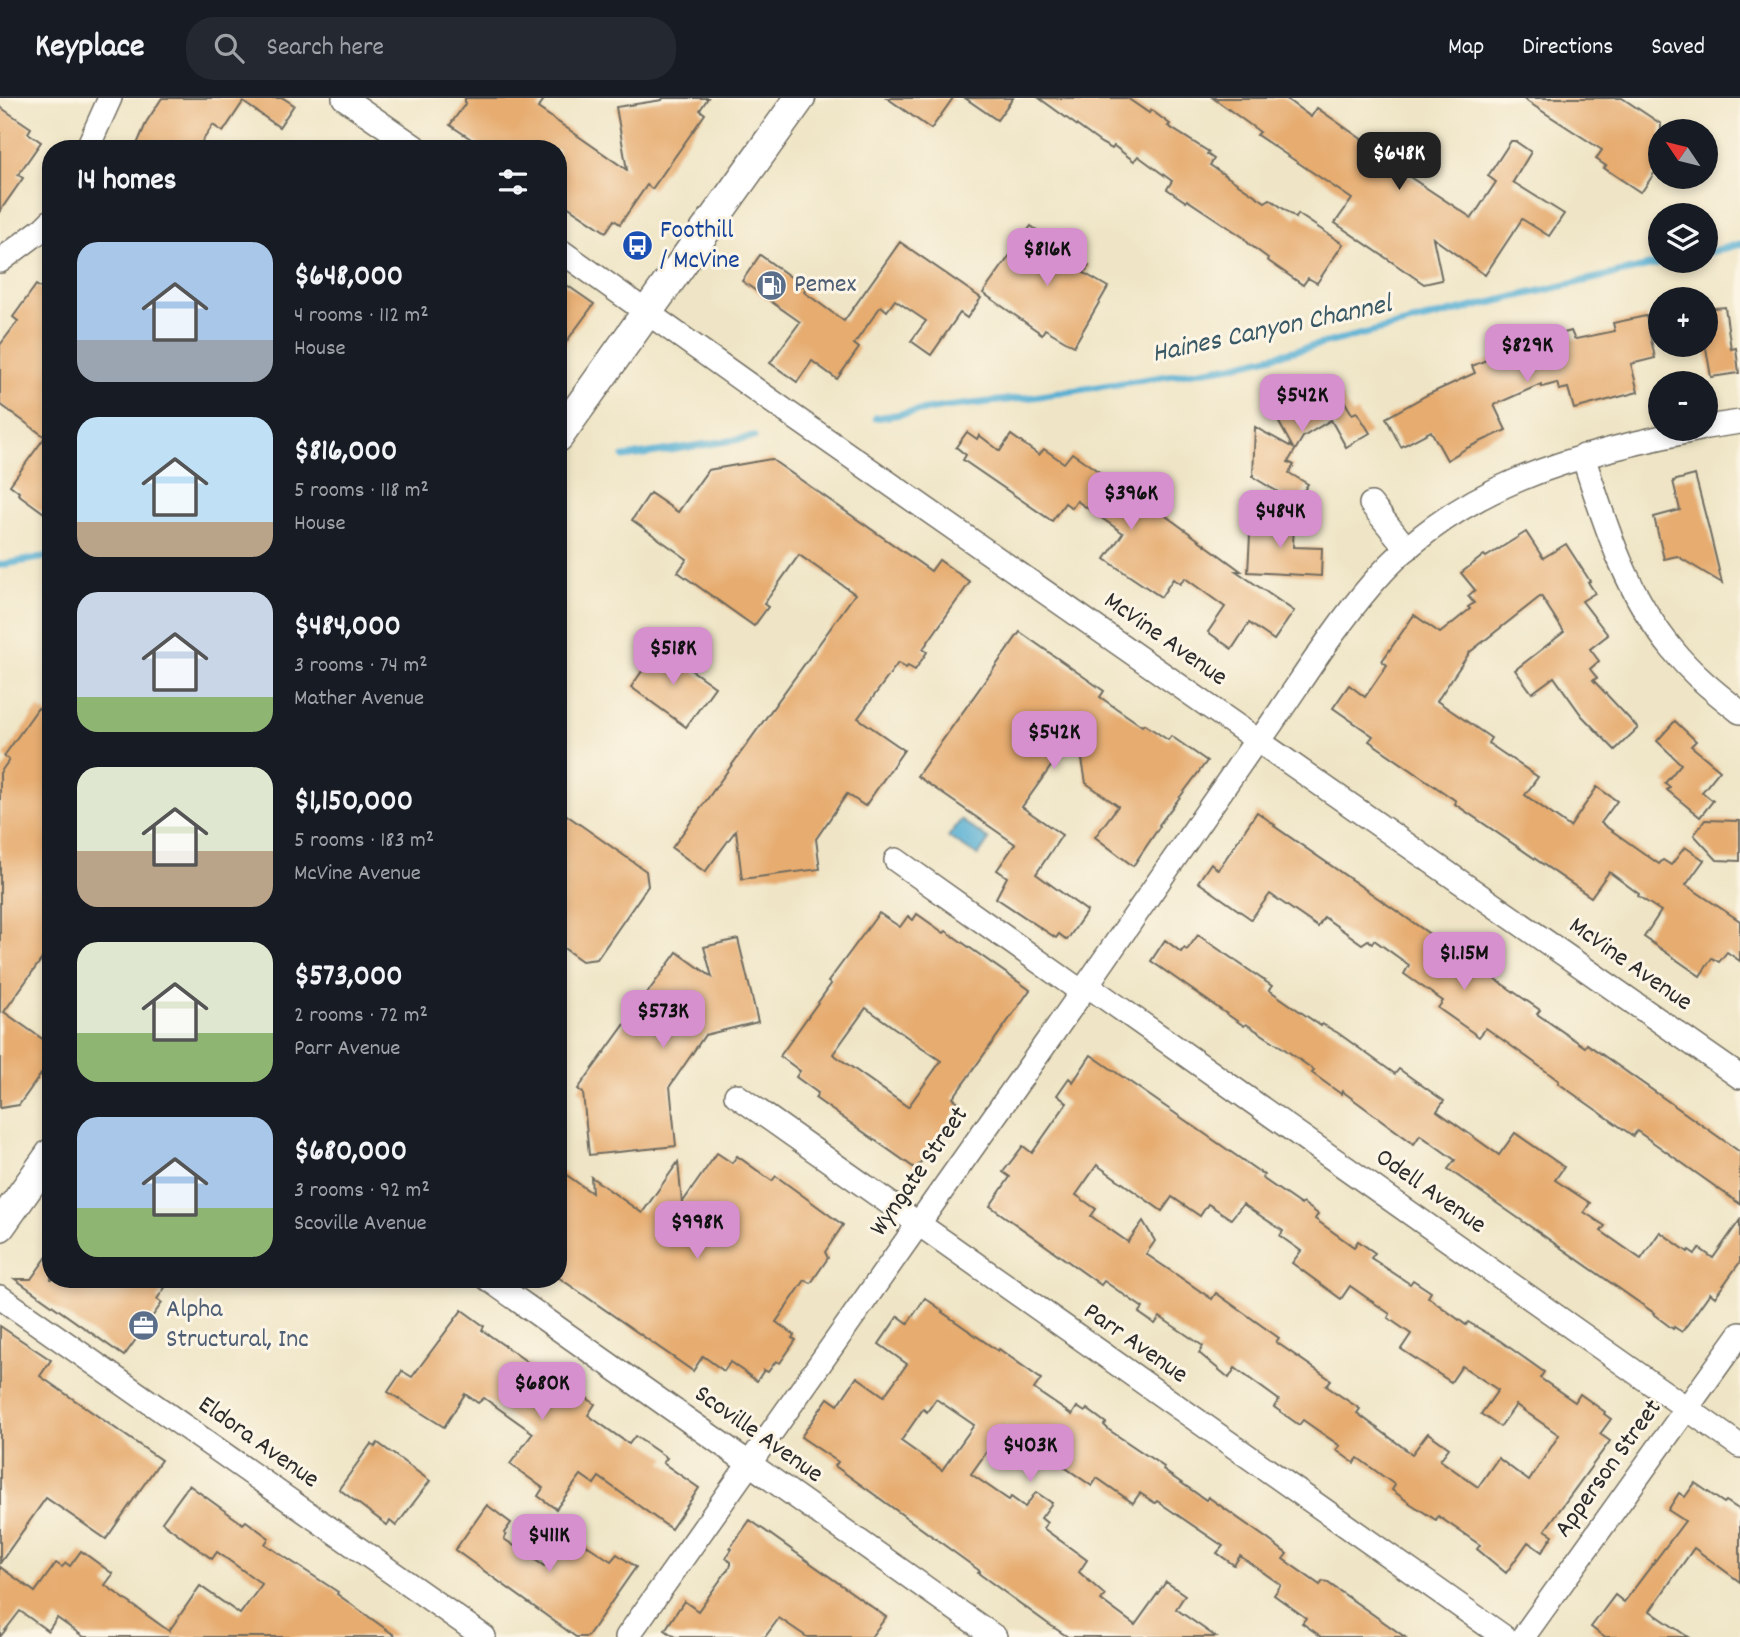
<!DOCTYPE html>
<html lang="en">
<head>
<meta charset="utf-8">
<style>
	body { margin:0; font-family:Dekko,sans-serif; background:#242831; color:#f1f3f6; height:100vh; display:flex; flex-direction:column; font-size:26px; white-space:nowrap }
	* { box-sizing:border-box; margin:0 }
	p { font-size:23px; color:#9ea1a6 }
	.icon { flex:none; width:38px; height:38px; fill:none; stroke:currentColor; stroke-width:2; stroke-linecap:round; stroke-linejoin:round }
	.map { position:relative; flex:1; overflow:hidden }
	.panel { position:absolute; left:42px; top:42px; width:525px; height:1148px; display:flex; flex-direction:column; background:#171b24; border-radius:28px; box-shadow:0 4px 10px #0003 }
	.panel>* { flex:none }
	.needle { width:46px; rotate:305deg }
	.buttons { position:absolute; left:1648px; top:21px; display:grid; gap:14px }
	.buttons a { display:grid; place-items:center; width:70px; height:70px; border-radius:50%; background:#171b24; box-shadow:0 4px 10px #0003; font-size:35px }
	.price { position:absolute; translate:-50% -60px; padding:0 16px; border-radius:14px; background:#d690ce; color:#111; font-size:23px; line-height:46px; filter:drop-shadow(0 2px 4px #0008) }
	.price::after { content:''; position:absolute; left:50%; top:42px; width:21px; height:16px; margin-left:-10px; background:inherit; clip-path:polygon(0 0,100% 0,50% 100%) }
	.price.current { background:#222; color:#fff }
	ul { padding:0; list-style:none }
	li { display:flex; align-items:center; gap:21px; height:175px; padding:0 35px }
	li span { display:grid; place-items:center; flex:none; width:196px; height:140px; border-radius:21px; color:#555 }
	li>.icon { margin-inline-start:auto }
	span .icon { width:84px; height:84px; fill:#fffc; stroke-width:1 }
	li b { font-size:30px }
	h2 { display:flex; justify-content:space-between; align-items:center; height:84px; padding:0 35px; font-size:30px }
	header { display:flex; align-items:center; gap:42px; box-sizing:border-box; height:98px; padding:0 35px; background:#171b24; border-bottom:2px solid #363941 }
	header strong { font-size:33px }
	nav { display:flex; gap:38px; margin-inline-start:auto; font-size:24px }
	.search { width:490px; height:63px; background:#242831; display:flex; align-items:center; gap:18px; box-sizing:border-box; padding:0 24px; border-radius:28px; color:#9ea1a6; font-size:26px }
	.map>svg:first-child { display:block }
</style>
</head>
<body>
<header>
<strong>Keyplace</strong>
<div class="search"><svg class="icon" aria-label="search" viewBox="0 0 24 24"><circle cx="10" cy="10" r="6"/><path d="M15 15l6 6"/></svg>Search here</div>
<nav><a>Map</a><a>Directions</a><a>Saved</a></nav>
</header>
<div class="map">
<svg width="1740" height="1539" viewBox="0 0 1740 1539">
	<rect width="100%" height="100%" fill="#fcf5e5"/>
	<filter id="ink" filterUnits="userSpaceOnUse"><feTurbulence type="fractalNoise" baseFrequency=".0143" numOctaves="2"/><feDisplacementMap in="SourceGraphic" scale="14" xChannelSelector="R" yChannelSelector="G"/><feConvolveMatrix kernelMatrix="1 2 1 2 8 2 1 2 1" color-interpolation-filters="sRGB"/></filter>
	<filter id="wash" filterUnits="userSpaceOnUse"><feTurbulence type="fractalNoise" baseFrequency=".00686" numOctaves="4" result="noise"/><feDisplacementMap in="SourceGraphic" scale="28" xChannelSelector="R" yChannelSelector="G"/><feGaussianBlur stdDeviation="1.57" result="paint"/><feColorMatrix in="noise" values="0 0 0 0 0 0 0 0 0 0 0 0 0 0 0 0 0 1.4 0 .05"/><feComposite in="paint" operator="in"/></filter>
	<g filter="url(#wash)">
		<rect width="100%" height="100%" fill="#efe5c6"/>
		<polygon fill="#56afd3" stroke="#406d7f" stroke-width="2" points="961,722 989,742 978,758 948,739"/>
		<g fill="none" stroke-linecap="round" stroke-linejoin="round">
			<g stroke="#56afd3" stroke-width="7">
				<polyline points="1706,155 1740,146"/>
				<polyline points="876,320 945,309 1033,299 1232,268 1510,200 1671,163"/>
				<polyline points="624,359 754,339"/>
				<polyline points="0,467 51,458"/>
			</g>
		</g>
		<g id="blocks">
			<g fill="#e6ac70" fill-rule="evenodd">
				<polygon points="162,0 283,0 294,7 279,29 243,4 223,34 213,27 197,51 135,51 147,23"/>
				<polygon points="465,0 545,0 538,10 627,72 616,9 662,2 663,0 708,0 700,12 705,16 652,91 647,87 620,126 614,122 606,134 558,102 558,51 486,51 450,27 465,6"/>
				<polygon points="887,0 953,0 931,31"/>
				<polygon points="965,0 1013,0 997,22"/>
				<polygon points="1039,0 1127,0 1149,15 1151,12 1170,26 1168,28 1209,54 1207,56 1214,61 1210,67 1265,104 1270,101 1296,120 1298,116 1343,146 1317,185 1308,180 1303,187 1267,162 1268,160 1249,146 1243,139 1187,102 1186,104 1167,91 1172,83 1138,58 1134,63 1114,48 1112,51 1101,45"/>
				<polygon points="1213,0 1285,0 1311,19 1317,10 1380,54 1378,58 1472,120 1496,84 1488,78 1511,43 1515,43 1531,54 1513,84 1564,116 1549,138 1522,121 1485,177 1433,140 1442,182 1424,186 1335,125 1352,101 1257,37 1260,34"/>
				<polygon points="1522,0 1622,0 1661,26 1661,65 1643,92 1640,94 1604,70 1606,68 1596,61 1602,52"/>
				<polygon points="0,9 31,30 28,35 41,44 18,77 23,80 0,113"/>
				<polygon points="1031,128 1089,168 1084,175 1108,189 1074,248 1045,231 1042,236 983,195"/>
				<polygon points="900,144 981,200 967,220 960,215 931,257 911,243 926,223 895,202 887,213 881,208 854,246 859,250 837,281 812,263 797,284 770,265 800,224 742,183 760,157 806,190 804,194 844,223"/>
				<polygon points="558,181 594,206 558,255"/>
				<polygon points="36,187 51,197 51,420 18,396 19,394 10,387 45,339 0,306 0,247 18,223 13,219"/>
				<polygon points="1725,209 1731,251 1736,250 1739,275 1711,279 1706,250 1706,211"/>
				<polygon points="1646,218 1655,260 1631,266 1638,294 1574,311 1568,290 1559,292 1557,285 1542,289 1541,286 1494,307 1506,332 1467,350 1447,362 1431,333 1401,349 1386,320 1427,297 1475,275 1472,268 1517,249 1571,233 1574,240 1576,241 1615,233 1613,225"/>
				<polygon points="1331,281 1352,316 1357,314 1370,335 1346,349 1331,322 1303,339 1288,364 1294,367 1289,375 1308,386 1296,405 1253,379 1255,329 1293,350 1270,308 1313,283 1316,289"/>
				<polygon points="967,334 977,341 979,337 1000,353 1011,337 1039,357 1044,351 1064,365 1072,355 1121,389 1125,384 1152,404 1151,407 1241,473 1236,473 1294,513 1274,542 1249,525 1232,551 1208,534 1225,509 1185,480 1180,486 1173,481 1161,499 1128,477 1105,461 1123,435 1077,403 1072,410 1065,405 1052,423 963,362 966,357 956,349"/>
				<polygon points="771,361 931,473 939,462 970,484 923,551 927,554 915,572 908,568 906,570 898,565 858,620 904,652 865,708 847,696 816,741 820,771 742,781 736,732 705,774 672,750 855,496 799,457 764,506 768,509 754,528 678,474 687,461 632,422 650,395 678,414 708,372"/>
				<polygon points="1695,377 1709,431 1722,485 1677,458 1664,461 1654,419 1680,412 1673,383"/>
				<polygon points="1251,419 1294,421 1293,449 1322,450 1321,478 1248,474"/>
				<polygon points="1526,434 1543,460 1566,446 1590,483 1588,484 1595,495 1582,503 1608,537 1590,551 1599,563 1590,571 1597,580 1593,582 1638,630 1615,652 1582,618 1554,579 1532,595 1515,572 1564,534 1541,498 1470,554 1437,603 1491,640 1488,645 1538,679 1525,697 1570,729 1597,689 1617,703 1601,725 1659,766 1663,762 1671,767 1685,749 1704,762 1686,787 1740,823 1740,863 1727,854 1719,864 1712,860 1700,878 1644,839 1661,813 1638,798 1639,796 1609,774 1591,799 1455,706 1456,703 1369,643 1373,638 1333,610 1349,587 1365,599 1387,567 1382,563 1414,517 1440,535 1470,511 1468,509 1474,505 1468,498 1475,492 1461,475 1484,457 1486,459"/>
				<polygon points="1020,534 1104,593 1100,599 1142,628 1144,626 1168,642 1171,638 1207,663 1159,727 1160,728 1133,768 1095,739 1118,708 1086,685 1077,632 1022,709 1062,737 1036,776 1087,813 1067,842 1059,836 1056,840 996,800 1007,779 997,772 1015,746 917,678"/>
				<polygon points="659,549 715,589 686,629 631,589"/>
				<polygon points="38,610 51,618 51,848 4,914 51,947 51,962 19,1007 0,1010 0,675 9,662 4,658"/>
				<polygon points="1675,623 1696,643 1691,648 1720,672 1702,694 1713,703 1700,719 1667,692 1670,689 1665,685 1681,666 1657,643"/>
				<polygon points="558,711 646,773 648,788 597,861 582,863 558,846"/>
				<polygon points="1257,714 1275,727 1274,728 1447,848 1444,852 1480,876 1482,872 1540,912 1537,916 1585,949 1587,946 1740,1054 1740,1106 1637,1033 1633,1038 1558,985 1559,983 1531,962 1486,930 1479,939 1438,910 1443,903 1404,876 1409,867 1374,842 1372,845 1368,842 1362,846 1324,819 1318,829 1270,796 1251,821 1198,784 1211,765 1218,772"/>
				<polygon points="1705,722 1740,723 1740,763 1717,762 1694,737"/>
				<path d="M879 815 900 829 908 818 913 822 917 816 944 835 946 833 1030 892 953 1000 961 1006 916 1071 815 1000 818 995 796 979 800 973 780 958 831 886 828 884ZM866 910 941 963 908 1009 833 956Z"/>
				<polygon points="1198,837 1272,888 1269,892 1321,928 1322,926 1338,935 1395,976 1399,971 1444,1003 1437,1013 1499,1057 1515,1035 1564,1069 1555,1082 1590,1105 1584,1114 1605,1128 1601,1133 1641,1161 1660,1134 1688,1154 1689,1152 1695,1156 1699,1150 1713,1160 1740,1122 1740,1164 1715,1199 1710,1195 1682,1234 1674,1229 1673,1231 1653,1216 1654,1215 1448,1071 1455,1062 1420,1037 1414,1046 1342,993 1341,996 1312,975 1314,972 1283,950 1246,926 1244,928 1151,863 1165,842 1181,854 1184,850 1187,852"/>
				<polygon points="738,841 758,924 705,937 683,969 670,988 676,1048 589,1057 583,995 578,991 677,854 712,879 704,849"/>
				<path d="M1091 957 1264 1077 1262 1080 1301 1107 1303 1105 1318 1116 1315 1121 1354 1149 1358 1143 1375 1155 1371 1160 1410 1186 1413 1182 1431 1194 1428 1199 1466 1227 1468 1224 1499 1242 1544 1274 1540 1280 1575 1304 1580 1296 1605 1314 1604 1316 1611 1321 1600 1336 1610 1343 1545 1432 1553 1437 1542 1454 1528 1444 1506 1475 1477 1451 1480 1447 1438 1418 1436 1422 1411 1406 1392 1392 1395 1387 1358 1360 1354 1365 1336 1352 1340 1348 1303 1322 1299 1327 1274 1309 1279 1302 1235 1270 1229 1280 1199 1255 1203 1248 1160 1219 1155 1226 1139 1215 1143 1210 1104 1183 1101 1187 990 1108 1010 1079 1003 1074 1023 1048 1032 1055 1067 1005 1057 997 1069 980 1073 984ZM1097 1067 1162 1113 1172 1099 1200 1118 1208 1106 1231 1121 1243 1106 1283 1133 1280 1138 1301 1153 1292 1165 1341 1201 1350 1188 1390 1216 1388 1220 1411 1236 1401 1251 1451 1284 1462 1268 1498 1292 1481 1316 1500 1329 1516 1307 1559 1337 1529 1383 1498 1360 1478 1389 1440 1362 1449 1350 1428 1335 1412 1356 1357 1315 1360 1311 1326 1288 1331 1282 1276 1244 1279 1240 1216 1195 1212 1201 1146 1156 1155 1143 1143 1123 1128 1144 1091 1118 1096 1111 1076 1097Z"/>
				<polygon points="717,1055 732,1065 737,1058 772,1083 776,1078 843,1127 825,1154 828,1160 811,1185 805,1182 776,1224 794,1237 792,1240 796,1242 780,1265 776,1263 768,1274 764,1272 757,1283 730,1264 724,1273 703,1258 693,1273 558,1179 558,1071 592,1095 591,1079 642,1115 678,1064 682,1105"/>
				<polygon points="51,1153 51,1181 171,1181 157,1201 162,1205 124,1258 15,1181 31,1181"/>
				<path d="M925 1200 943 1213 942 1214 998 1253 999 1251 1041 1281 1034 1291 1072 1317 1077 1309 1085 1314 1087 1311 1106 1325 1104 1327 1109 1332 1164 1369 1163 1372 1206 1402 1208 1399 1269 1442 1287 1456 1283 1461 1320 1487 1323 1483 1328 1485 1405 1539H1322L1302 1525 1306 1520 1274 1497 1281 1487 1240 1458 1234 1467 1217 1455 1223 1448 1157 1403 1155 1405 1140 1395 1133 1405 1097 1380 1092 1388 1005 1328 971 1376 1009 1402 1011 1399 1025 1409 1036 1394 1052 1405 1041 1420 1047 1425 1043 1430 1087 1462 1079 1474 1105 1497 1101 1502 1135 1527 1166 1484 1185 1497 1176 1511 1216 1539H1068L1047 1525 978 1475 980 1473 835 1368 838 1364 801 1339 828 1300 838 1307 857 1279 884 1298 907 1266 879 1246 898 1218 908 1225ZM936 1301 974 1327 942 1372 901 1343 923 1311 927 1314Z"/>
				<polygon points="462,1212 484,1228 482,1232 566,1291 570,1288 595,1306 588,1317 629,1346 635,1338 667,1360 663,1365 699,1390 671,1431 599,1379 594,1386 581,1377 556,1411 538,1398 543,1390 510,1366 533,1335 484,1300 478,1305 465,1296 444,1329 388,1294 402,1273 412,1279"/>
				<polygon points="0,1228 51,1262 40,1278 161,1362 106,1441 46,1400 0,1465"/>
				<polygon points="378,1345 430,1383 396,1428 390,1423 387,1427 339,1391 371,1346 375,1349"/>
				<polygon points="1695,1385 1724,1405 1726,1403 1740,1412 1740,1484 1694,1450 1650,1513 1688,1539 1604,1539 1591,1529 1615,1497 1624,1504 1685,1423 1668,1412 1679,1395 1685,1399"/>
				<polygon points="189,1387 243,1426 246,1423 269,1440 265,1446 338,1494 337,1496 397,1539 84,1539 57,1520 48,1533 20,1513 0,1539 0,1469 35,1494 56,1465 62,1469 66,1465 70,1468 81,1453 113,1476 105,1487 169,1533 200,1488 240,1516 262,1486 217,1454 212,1461 162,1424"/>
				<polygon points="487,1407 511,1425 504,1435 506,1437 504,1441 544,1468 568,1435 611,1463 617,1456 636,1469 587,1539 576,1539 455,1452"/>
				<polygon points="750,1422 886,1519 871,1539 807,1539 779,1520 765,1539 675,1539 665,1532 684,1503 698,1513 731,1467 731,1464 726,1460 732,1451 730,1450"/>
			</g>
		</g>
	</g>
	<g filter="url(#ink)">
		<use href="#blocks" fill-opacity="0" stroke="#706c61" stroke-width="2"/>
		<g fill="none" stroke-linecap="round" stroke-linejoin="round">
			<defs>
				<g id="minor">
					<polyline points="344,0 418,51"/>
					<polyline points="87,51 110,0"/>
					<polyline points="558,151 787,314 1740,979"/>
					<polyline points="0,163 44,130 51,123"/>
					<polyline points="1706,329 1740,324"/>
					<path d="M1583 358C1605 426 1626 496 1673 552 1692 576 1716 595 1740 614"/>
					<polyline points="1371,406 1407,451"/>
					<path d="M1260 642C1297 590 1330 535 1371 487 1458 385 1575 357 1700 331"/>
					<polyline points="896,762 1082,894"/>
					<polyline points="1087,887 1740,1348"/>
					<polyline points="736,997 1504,1539"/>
					<polyline points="488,1181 995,1539"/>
					<polyline points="0,1199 484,1539"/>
					<polyline points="627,1539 1082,894 1258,640"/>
					<polyline points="1523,1539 1740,1236"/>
				</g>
				<g id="major">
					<polyline points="558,339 800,0"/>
					<polyline points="0,1128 51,1056"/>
				</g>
			</defs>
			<use href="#minor" stroke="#706c61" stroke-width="26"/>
			<use href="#major" stroke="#706c61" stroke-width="33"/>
			<use href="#minor" stroke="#fff" stroke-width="23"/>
			<use href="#major" stroke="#fff" stroke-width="30"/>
		</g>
	</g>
	<defs>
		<symbol id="bus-disc" viewBox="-11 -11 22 22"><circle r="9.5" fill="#1a4fb4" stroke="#fcf5e5"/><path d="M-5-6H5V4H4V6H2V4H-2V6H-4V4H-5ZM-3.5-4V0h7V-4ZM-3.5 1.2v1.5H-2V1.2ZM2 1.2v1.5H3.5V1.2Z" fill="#fff"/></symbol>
		<symbol id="fuel-disc" viewBox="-11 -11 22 22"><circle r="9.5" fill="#5c6f8a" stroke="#fcf5e5"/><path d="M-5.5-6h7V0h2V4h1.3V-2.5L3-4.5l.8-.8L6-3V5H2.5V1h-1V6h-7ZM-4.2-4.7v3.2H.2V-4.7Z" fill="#fff"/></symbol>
		<symbol id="office-disc" viewBox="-11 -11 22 22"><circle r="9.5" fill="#5c6f8a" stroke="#fcf5e5"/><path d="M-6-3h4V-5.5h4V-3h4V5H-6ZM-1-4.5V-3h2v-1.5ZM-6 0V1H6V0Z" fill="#fff"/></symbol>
	</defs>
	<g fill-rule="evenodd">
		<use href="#bus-disc" x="620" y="130" width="35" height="35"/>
		<use href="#fuel-disc" x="754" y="170" width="35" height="35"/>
		<use href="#office-disc" x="126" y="1210" width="35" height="35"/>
	</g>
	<g text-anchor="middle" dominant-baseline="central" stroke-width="6" stroke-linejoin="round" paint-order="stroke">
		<g font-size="26" fill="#164399" stroke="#fcf5e5" text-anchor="start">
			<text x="660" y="133">Foothill<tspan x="660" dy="30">/ McVine</tspan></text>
		</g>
		<g font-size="26" fill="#4e5e75" stroke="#fcf5e5" text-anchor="start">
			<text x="794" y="187">Pemex</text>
			<text x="166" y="1212">Alpha<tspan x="166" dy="30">Structural, Inc</tspan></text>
		</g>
		<g font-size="26" fill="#2b2b2b" stroke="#fcf5e5">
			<text transform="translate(1165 542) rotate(35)">McVine Avenue</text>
			<text transform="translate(1630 867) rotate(35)">McVine Avenue</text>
			<text transform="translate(920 1074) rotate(-55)">Wyngate Street</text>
			<text transform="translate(1430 1094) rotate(35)">Odell Avenue</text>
			<text transform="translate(1135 1246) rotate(35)">Parr Avenue</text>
			<text transform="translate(758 1337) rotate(35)">Scoville Avenue</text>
			<text transform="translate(258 1345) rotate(35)">Eldora Avenue</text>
			<text transform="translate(1609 1371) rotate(-54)">Apperson Street</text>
		</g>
		<g font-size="28" font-style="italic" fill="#3a5966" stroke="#fcf5e5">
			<text transform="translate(1272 233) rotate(-12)">Haines Canyon Channel</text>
		</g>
	</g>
</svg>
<div class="buttons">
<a><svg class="needle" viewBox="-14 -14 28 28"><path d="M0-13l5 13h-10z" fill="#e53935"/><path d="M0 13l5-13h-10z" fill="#9ea1a6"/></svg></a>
<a><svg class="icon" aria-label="layers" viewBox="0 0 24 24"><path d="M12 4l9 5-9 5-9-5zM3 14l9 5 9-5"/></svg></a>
<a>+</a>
<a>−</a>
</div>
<b class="price current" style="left:1399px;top:94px">$648K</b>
<b class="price" style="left:1047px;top:190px">$816K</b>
<b class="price" style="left:1527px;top:286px">$829K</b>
<b class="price" style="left:1302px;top:336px">$542K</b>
<b class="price" style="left:1131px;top:434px">$396K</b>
<b class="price" style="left:1280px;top:452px">$484K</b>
<b class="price" style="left:673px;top:589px">$518K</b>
<b class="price" style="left:1054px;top:673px">$542K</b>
<b class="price" style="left:1464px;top:894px">$1.15M</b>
<b class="price" style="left:663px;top:952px">$573K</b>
<b class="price" style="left:697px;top:1163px">$998K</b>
<b class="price" style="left:542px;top:1324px">$680K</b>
<b class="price" style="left:1030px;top:1386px">$403K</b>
<b class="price" style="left:549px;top:1476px">$411K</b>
<section class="panel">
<h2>14 homes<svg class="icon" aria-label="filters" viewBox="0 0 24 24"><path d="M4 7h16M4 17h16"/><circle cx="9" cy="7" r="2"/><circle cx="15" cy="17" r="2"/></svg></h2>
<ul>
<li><span style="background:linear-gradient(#a9c7e8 70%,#9aa5b1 0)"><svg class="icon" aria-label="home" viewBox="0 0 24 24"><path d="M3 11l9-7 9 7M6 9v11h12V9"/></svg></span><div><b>$648,000</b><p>4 rooms · 112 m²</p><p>House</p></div></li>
<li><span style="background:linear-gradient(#bfe0f5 75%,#b9a48a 0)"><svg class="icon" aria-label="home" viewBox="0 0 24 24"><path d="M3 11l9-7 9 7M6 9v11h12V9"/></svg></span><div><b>$816,000</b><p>5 rooms · 118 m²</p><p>House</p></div></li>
<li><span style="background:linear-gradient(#c9d6e8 75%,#8fb573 0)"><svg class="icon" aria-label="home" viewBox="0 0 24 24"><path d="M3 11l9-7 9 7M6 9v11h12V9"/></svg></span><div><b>$484,000</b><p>3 rooms · 74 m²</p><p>Mather Avenue</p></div></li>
<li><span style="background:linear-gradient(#dfe7d0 60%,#b9a48a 0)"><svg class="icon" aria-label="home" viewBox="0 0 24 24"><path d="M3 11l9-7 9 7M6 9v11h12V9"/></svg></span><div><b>$1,150,000</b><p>5 rooms · 183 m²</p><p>McVine Avenue</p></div></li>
<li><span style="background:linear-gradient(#dfe7d0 65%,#8fb573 0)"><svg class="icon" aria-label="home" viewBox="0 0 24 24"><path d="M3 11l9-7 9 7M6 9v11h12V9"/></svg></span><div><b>$573,000</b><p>2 rooms · 72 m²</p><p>Parr Avenue</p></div></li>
<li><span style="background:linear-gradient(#a9c7e8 65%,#8fb573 0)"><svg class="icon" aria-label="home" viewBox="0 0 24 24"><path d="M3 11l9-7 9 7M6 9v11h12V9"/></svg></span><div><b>$680,000</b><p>3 rooms · 92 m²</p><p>Scoville Avenue</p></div></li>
</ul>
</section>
</div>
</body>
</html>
